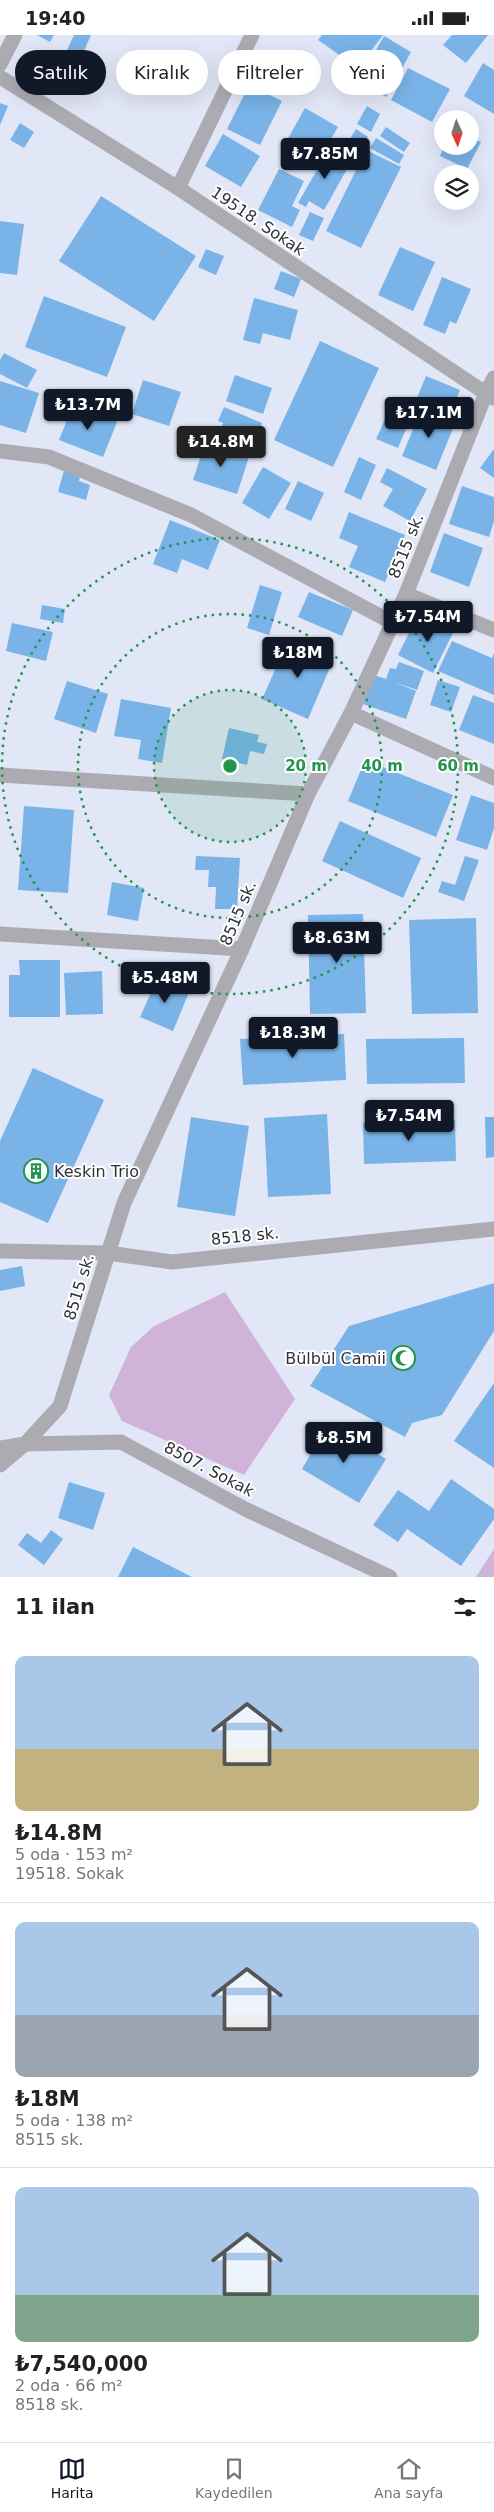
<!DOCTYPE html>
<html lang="tr">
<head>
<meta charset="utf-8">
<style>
	body { margin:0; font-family:"DejaVu Sans",sans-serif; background:#f6f6f6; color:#222; height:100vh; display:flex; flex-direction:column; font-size:19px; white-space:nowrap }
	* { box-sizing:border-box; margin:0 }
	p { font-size:16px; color:#767676 }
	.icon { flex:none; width:28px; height:28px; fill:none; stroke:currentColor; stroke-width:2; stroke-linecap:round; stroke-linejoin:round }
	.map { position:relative; height:1542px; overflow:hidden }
	.details { display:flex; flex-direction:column; background:#fff; flex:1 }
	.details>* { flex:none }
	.banner { position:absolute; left:15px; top:15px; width:465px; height:45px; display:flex; gap:10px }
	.needle { width:32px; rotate:177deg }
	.tools { position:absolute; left:434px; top:75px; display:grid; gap:10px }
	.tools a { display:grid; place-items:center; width:45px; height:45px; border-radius:50%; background:#fff; box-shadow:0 5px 20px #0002; font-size:25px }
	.price { position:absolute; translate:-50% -42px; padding:0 11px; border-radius:5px; background:#111827; color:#fff; font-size:16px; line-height:32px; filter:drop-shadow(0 1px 2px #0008) }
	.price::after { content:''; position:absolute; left:50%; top:30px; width:15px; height:11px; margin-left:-8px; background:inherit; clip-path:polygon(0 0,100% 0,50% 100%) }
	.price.current { background:#222; color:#fff }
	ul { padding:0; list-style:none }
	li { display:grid; align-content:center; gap:10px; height:265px; padding:0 15px }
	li+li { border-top:1px solid #e0e0e0 }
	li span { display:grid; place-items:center; height:155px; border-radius:10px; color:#555 }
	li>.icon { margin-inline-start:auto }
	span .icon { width:90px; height:90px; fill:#fffc; stroke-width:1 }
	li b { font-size:21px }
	h2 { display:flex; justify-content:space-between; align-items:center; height:60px; padding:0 15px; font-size:21px }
	.pill { padding:0 18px; border-radius:22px; background:#fff; box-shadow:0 5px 20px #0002; font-size:18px; line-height:45px }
	.pill.current { background:#111827; color:#fff }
	.status { display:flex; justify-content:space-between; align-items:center; height:35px; padding:0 25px; background:#fff; direction:ltr }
	.status svg { height:14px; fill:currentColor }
	.tabs { display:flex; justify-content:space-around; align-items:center; height:70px; border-top:1px solid #e0e0e0; background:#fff; font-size:14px; color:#767676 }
	.tabs a { display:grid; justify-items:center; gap:2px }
	.tabs .current { color:#111827 }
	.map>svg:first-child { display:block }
</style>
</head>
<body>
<div class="status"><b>19:40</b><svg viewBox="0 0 49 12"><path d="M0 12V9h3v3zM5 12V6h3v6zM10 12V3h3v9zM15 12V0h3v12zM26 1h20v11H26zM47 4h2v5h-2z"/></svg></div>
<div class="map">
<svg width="494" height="1542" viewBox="0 0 494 1542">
	<rect width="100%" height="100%" fill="#e2e7f7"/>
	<g fill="#d0b3d8">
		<polygon points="225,1257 295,1364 244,1440 122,1386 109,1360 131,1312 154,1291"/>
		<polygon points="494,1514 494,1542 476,1542"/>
	</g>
	<g fill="#79b3e7">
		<polygon points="37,0 54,0 50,7"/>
		<polygon points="74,0 91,0 76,34 91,41 86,53 56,39"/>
		<polygon points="322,0 383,0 358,33 318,5"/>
		<polygon points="452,0 488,0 466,28 443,10"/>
		<polygon points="384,1 411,17 386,62 359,45"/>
		<polygon points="483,28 494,35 494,79 464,61"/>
		<polygon points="408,33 450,54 432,87 391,65"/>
		<polygon points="249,50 282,66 260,110 227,94"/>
		<polygon points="0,68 8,71 0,90"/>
		<polygon points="367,71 380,79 371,97 357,89"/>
		<polygon points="305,73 338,92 313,135 281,116"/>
		<polygon points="20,88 34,97 24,113 10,105"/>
		<polygon points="386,92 410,108 404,117 380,101"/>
		<polygon points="356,94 368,102 356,121 344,114"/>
		<polygon points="223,99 260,121 241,152 205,131"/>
		<polygon points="470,102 481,107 467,134 440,121 444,111 470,111"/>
		<polygon points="376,103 404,120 399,129 370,113"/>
		<polygon points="329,114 351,127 324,175 309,166 306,172 298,168"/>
		<polygon points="366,115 401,132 361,213 326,196"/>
		<polygon points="279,134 304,146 292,171 300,175 292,192 258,175"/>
		<polygon points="101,161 196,221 154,286 59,226"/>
		<polygon points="310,177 324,183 313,206 299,200"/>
		<polygon points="0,186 24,189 17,240 0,238"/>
		<polygon points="400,212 435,227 413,276 378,260"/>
		<polygon points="206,214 224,221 216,240 198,232"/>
		<polygon points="281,236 301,244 294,262 274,254"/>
		<polygon points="442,242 471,254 456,289 450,286 445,299 423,290"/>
		<polygon points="44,261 126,292 107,342 25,312"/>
		<polygon points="254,263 298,275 290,305 263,298 260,309 243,305"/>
		<polygon points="320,306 379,333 333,432 274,405"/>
		<polygon points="4,318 37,335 27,353 0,339 0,325"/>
		<polygon points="235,340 272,353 263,379 226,366"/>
		<polygon points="426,341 460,355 451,377 417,363"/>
		<polygon points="143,345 181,357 169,391 132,379"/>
		<polygon points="0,346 39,358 26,398 0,390"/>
		<polygon points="73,370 117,387 103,422 59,405"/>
		<polygon points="224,372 262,388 250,415 218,402 223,388 218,386"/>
		<polygon points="422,373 456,386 436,435 402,421"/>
		<polygon points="387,380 408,389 398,413 376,404"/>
		<polygon points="205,408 249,422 237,459 193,445"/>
		<polygon points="494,414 494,443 480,433"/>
		<polygon points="359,422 376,430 361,465 344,457"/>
		<polygon points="65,432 81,437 79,446 90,450 86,465 58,457"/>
		<polygon points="263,432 291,448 269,484 242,468"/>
		<polygon points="387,433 427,454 410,486 383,471 393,454 380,447"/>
		<polygon points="298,446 324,458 311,486 285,474"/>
		<polygon points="462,451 494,462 494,486 489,502 449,489"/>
		<polygon points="349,477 405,500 385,547 349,532 358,511 339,503"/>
		<polygon points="170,485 220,505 208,535 182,524 177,538 153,529"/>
		<polygon points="444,498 483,513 469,552 430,537"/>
		<polygon points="260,550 282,557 269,600 247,593"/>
		<polygon points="309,557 353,575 342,601 298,582"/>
		<polygon points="42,570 65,574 63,588 40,584"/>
		<polygon points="437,580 457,590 433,638 398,620 416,584 431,591"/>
		<polygon points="12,588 53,597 46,626 6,616"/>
		<polygon points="289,604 334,623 308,684 262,664"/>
		<polygon points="452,606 492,623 494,618 494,660 438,636"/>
		<polygon points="399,627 424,636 417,655 394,647 416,656 406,684 363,669 374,640 386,644 390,633 396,634"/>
		<polygon points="438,645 460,652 451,677 430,670"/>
		<polygon points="67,646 108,659 96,698 54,684"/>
		<polygon points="473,660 494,668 494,709 459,695"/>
		<polygon points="121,664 171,673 162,728 138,724 141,705 114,701"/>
		<polygon points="229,693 259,700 257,707 267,709 264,719 250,716 247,730 222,724"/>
		<polygon points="365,725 453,760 436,802 348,766"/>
		<polygon points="471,760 494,768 494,793 487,815 456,805"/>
		<polygon points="24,771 74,775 68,858 18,855"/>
		<polygon points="340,786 421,823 403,863 322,826"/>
		<polygon points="196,821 240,823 237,874 215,874 216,852 208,852 209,835 195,835"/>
		<polygon points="465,821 479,825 464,866 438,857 442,846 455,850"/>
		<polygon points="112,847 144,853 138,886 107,880"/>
		<polygon points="363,879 366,978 310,979 308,880"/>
		<polygon points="476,883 478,978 412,979 409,885"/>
		<polygon points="19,925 60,925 60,982 9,982 9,940 20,940"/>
		<polygon points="102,936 103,979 66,980 64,938"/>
		<polygon points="158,942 190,955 173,996 140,982"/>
		<polygon points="344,999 346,1045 243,1050 240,1004"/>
		<polygon points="464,1003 465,1048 367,1049 366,1004"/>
		<polygon points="33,1033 104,1065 48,1188 0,1167 0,1106"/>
		<polygon points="327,1079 331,1159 268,1162 264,1083"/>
		<polygon points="191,1082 249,1091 235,1181 177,1172"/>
		<polygon points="485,1082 494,1082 494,1122 486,1123"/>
		<polygon points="455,1085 456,1126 364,1129 363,1088"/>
		<polygon points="22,1231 25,1251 0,1256 0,1235"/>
		<polygon points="494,1248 494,1296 442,1380 412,1388 405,1402 310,1351 349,1291"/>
		<polygon points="494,1348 494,1433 454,1406"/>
		<polygon points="328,1389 386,1424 359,1468 302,1434"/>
		<polygon points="451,1444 494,1474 494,1484 461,1531 407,1494 398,1507 373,1490 398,1455 429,1476"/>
		<polygon points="69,1447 105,1458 93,1495 58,1483"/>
		<polygon points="51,1495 63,1504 44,1530 18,1510 27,1498 41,1508"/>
		<polygon points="133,1512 192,1542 118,1542"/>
	</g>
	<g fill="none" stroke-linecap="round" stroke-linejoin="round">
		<g stroke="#acabb2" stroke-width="15">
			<polyline points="0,29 15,0"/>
			<polyline points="0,42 178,153 493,363"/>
			<polyline points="178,153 252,0"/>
			<polyline points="0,416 49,422 191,480 393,588"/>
			<polyline points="406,559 494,595"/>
			<polyline points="351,678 494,743"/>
			<polyline points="0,740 308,759"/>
			<polyline points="0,899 242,914"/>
			<polyline points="0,1216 108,1218 172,1227 494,1194"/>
			<polyline points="0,1430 25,1409 60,1371 124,1168 242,914 308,759 351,678 406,559 486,358 494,343"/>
		</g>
		<polyline stroke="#acabb2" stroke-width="15" points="0,1413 25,1409 121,1407 245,1474 390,1542"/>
	</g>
	<circle cx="230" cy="731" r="76" fill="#23944e" fill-opacity=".12"/>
	<g fill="none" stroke="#23944e" stroke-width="2.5" stroke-dasharray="2.5 5">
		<circle cx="230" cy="731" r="76"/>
		<circle cx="230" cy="731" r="152"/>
		<circle cx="230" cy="731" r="228"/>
	</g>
	<defs>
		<symbol id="building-ring" viewBox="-11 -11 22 22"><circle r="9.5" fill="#fff" stroke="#23944e" stroke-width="1.5"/><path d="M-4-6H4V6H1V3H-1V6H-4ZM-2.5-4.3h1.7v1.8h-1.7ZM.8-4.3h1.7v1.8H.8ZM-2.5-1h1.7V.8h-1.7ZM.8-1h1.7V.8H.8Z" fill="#23944e"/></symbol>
		<symbol id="mosque-ring" viewBox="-11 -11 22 22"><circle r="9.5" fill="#fff" stroke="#23944e" stroke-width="1.5"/><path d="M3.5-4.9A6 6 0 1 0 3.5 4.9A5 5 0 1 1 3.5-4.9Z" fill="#23944e"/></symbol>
	</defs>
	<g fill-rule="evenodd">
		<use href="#building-ring" x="22" y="1122" width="28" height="28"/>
		<use href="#mosque-ring" x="389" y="1309" width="28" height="28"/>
	</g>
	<g text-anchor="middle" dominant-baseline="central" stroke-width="4" stroke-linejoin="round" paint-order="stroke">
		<g font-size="16" fill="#2f3137" stroke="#fff">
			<text transform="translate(258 186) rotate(34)">19518. Sokak</text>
			<text transform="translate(406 511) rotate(-68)">8515 sk.</text>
			<text transform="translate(238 878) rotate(-67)">8515 sk.</text>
			<text transform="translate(245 1201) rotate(-6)">8518 sk.</text>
			<text transform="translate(79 1252) rotate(-73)">8515 sk.</text>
			<text transform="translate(209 1434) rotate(28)">8507. Sokak</text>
		</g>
		<g font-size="16" fill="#2f3137" stroke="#fff" text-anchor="start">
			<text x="54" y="1136">Keskin Trio</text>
			<text x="386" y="1323" text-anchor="end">Bülbül Camii</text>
		</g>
	</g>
	<circle cx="230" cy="731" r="8" fill="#23944e" stroke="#fff" stroke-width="2.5"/>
	<g font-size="15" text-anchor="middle" font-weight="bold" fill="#23944e" stroke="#fff" stroke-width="4" stroke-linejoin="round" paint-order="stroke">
		<text x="306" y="736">20 m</text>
		<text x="382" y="736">40 m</text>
		<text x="458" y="736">60 m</text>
	</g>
</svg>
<div class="tools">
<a><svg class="needle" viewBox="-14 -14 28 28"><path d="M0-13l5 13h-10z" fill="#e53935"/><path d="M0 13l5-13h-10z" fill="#767676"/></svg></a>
<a><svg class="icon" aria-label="layers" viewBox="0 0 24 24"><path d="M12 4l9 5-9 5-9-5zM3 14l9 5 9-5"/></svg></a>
</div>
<b class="price" style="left:325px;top:145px">₺7.85M</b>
<b class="price" style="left:88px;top:396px">₺13.7M</b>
<b class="price" style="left:429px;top:404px">₺17.1M</b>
<b class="price current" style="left:221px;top:433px">₺14.8M</b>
<b class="price" style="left:428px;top:608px">₺7.54M</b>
<b class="price" style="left:298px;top:644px">₺18M</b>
<b class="price" style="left:337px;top:929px">₺8.63M</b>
<b class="price" style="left:165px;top:969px">₺5.48M</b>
<b class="price" style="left:293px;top:1024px">₺18.3M</b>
<b class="price" style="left:409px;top:1107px">₺7.54M</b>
<b class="price" style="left:344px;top:1429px">₺8.5M</b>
<div class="banner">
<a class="pill current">Satılık</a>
<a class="pill">Kiralık</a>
<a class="pill">Filtreler</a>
<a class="pill">Yeni</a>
</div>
</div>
<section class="details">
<h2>11 ilan<svg class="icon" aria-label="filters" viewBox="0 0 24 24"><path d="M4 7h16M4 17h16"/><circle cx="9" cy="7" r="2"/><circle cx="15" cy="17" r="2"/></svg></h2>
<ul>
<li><span style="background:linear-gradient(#a9c7e8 60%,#c2b280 0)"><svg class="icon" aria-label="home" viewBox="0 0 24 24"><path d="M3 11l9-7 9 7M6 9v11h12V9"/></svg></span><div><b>₺14.8M</b><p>5 oda · 153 m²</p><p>19518. Sokak</p></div></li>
<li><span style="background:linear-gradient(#a9c7e8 60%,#9aa5b1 0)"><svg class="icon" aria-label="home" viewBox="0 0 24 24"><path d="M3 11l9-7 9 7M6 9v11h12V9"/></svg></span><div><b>₺18M</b><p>5 oda · 138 m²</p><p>8515 sk.</p></div></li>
<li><span style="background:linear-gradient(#a9c7e8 70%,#7fa58c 0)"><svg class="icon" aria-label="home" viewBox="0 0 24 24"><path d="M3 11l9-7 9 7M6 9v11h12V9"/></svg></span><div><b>₺7,540,000</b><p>2 oda · 66 m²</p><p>8518 sk.</p></div></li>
</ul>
</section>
<nav class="tabs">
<a class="current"><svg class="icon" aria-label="map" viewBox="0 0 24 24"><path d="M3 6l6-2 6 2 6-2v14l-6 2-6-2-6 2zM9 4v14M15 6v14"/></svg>Harita</a>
<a><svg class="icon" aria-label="saved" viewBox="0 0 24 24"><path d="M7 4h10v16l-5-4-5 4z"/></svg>Kaydedilen</a>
<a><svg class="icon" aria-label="home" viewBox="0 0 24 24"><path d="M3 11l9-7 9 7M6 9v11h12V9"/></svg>Ana sayfa</a>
</nav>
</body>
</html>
